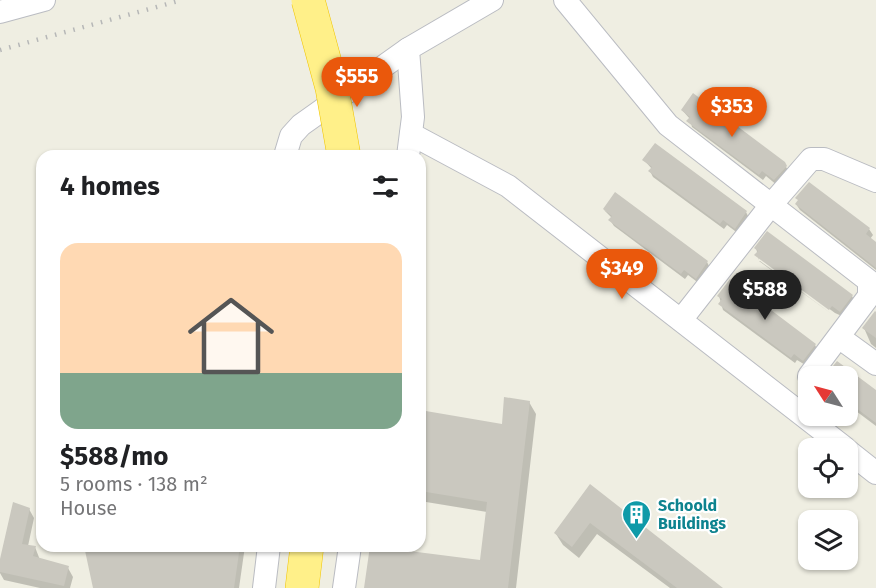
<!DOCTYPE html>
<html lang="en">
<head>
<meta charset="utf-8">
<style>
	body { margin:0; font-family:"Fira Sans",sans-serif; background:#f6f6f6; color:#202124; height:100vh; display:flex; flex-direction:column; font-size:22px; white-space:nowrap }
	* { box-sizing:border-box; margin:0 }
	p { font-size:20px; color:#757577 }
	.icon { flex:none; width:33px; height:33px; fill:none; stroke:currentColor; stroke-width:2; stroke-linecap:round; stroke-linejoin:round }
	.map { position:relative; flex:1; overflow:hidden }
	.details { position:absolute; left:36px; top:150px; width:390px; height:402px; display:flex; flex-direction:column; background:#fff; border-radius:18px; box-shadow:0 2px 4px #0004 }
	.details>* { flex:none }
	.needle { width:39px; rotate:306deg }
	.buttons { position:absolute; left:798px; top:366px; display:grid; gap:12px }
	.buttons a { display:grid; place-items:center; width:60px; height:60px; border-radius:12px; background:#fff; box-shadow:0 2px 4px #0004; font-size:30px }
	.price { position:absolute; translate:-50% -51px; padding:0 14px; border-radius:21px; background:#ea580c; color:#fff; font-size:20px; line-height:39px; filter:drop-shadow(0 2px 3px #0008) }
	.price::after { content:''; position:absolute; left:50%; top:36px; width:18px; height:14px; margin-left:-9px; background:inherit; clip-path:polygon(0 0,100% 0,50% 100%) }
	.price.current { background:#222; color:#fff }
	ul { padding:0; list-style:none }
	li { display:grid; align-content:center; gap:12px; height:318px; padding:0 24px }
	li+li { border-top:2px solid #e0e0e0 }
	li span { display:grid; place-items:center; height:186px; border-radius:18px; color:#555 }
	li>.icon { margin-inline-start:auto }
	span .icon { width:108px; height:108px; fill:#fffc; stroke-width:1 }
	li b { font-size:26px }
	h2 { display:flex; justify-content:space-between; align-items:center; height:72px; padding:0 24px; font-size:26px }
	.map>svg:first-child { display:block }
</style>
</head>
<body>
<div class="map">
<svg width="876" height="588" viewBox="0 0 876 588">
	<rect width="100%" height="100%" fill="#efeee2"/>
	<g fill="#0003">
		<polygon points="682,110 786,167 790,173 778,186 766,176 763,180 692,127 690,119"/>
		<polygon points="644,160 746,212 749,218 739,234 727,225 724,229 653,177 650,171 652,169"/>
		<polygon points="799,201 869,229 873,235 870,239 876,244 876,270 800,210 796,204"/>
		<polygon points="604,210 707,262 710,268 700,284 688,275 685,279 614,226 610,220 612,218"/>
		<polygon points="756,248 852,296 855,302 844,317 835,313 759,257 759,260"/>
		<polygon points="759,261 833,315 760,261"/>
		<polygon points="719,296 815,345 818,351 807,366 797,360 795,363 723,310"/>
		<polygon points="876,314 876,348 871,344 864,328"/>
		<polygon points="837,363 876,392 876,426 848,405 848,376 827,376"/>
		<polygon points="529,402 536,414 516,588 365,588 371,546 481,562 487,512 420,501 420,412 504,425"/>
		<polygon points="590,486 720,588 670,588 597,534 579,558 563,545 556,534"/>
		<polygon points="29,509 34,518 28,546 35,547 40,560 68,568 73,577 70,588 40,588 4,580 0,573 0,566"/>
		<polygon points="85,546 245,546 239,588 94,588"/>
	</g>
	<g fill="#cac8bf">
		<polygon points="693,93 785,162 787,166 774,180 762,171 759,175 686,121 690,117 681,110"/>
		<polygon points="655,143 747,211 735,229 723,220 720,224 648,171 652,167 642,160"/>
		<polygon points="809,182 870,228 866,234 876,242 876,268 795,204 798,200 795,198"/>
		<polygon points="615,192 708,261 696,279 684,270 681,274 608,220 612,216 603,209"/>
		<polygon points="767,231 853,295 840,312 832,306 829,310 754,255 758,251 754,248"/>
		<polygon points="730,279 816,344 803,361 794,354 791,358 718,304 722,299 717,296"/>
		<polygon points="875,311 876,312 876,338 862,328"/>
		<polygon points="837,361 876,390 876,423 848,402 848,376 825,376"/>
		<polygon points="504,397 530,401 508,588 364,588 370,546 480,560 487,502 420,491 420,410 502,424"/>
		<polygon points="590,484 723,588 677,588 590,523 572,547 554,533"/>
		<polygon points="13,502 30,508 22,544 36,546 33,556 69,566 64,586 0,572 0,559"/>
		<polygon points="84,546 240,546 234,588 93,588"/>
	</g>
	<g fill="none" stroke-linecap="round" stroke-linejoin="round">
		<defs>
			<g id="minor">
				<polyline points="565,0 668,125 771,205 811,159 824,159 876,181"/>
				<polyline points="0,12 44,0"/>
				<polyline points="411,134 508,186 845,448"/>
				<polyline points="285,156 291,136 301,125 408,49"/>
				<polyline points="408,156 413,117 408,49 492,0"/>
				<polyline points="681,320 771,205 869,281 869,296 809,376"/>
				<polyline points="840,338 876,364"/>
				<polyline points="848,451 876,473"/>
				<polyline points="264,588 269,546"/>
				<polyline points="344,588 350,546"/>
			</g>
			<polyline id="highway" points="302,588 307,546"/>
		</defs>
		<use href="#minor" stroke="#babcc2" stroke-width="24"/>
		<use href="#highway" stroke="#f1c500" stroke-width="34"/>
		<use href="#minor" stroke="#fff" stroke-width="22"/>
		<use href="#highway" stroke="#fff089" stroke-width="33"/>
		<polyline stroke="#b6b7b7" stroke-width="4.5" stroke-dasharray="1.5 8" stroke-linecap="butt" points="0,50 182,0"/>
		<defs>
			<polyline id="highway-bridge" points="308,0 332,88 344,156"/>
		</defs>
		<use href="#highway-bridge" stroke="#f1c500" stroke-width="34" stroke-linecap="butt"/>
		<use href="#highway-bridge" stroke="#fff089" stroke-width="33"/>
	</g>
	<defs>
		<symbol id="building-pin" viewBox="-11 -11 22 30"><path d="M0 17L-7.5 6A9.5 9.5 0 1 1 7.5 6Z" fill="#0f9aa8" stroke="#fff"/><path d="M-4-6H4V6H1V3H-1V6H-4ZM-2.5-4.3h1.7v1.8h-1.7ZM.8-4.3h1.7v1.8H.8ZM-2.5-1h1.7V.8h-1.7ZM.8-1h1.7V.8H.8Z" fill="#fff"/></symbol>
	</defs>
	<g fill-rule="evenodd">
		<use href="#building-pin" x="620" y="498" width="33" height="45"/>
	</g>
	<g text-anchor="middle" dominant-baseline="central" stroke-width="4.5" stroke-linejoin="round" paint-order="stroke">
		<g font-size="16" font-weight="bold" fill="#0d838f" stroke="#fff" text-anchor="start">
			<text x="658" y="505">Schoold<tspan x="658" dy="18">Buildings</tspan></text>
		</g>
	</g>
</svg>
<div class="buttons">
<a><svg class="needle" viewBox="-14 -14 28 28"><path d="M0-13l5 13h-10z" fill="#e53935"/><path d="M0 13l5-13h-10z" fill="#757577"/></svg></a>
<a><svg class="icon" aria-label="locate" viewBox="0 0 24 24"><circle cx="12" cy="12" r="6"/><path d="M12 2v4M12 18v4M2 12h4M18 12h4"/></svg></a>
<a><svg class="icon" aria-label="layers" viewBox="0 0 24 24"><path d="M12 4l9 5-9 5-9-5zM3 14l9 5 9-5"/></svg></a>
</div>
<b class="price" style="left:357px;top:108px">$555</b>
<b class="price" style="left:732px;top:138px">$353</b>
<b class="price" style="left:622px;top:300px">$349</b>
<b class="price current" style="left:765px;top:321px">$588</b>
<section class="details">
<h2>4 homes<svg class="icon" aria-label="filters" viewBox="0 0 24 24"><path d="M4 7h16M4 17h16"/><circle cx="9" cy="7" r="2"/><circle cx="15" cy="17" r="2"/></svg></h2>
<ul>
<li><span style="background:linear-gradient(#ffd9b3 70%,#7fa58c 0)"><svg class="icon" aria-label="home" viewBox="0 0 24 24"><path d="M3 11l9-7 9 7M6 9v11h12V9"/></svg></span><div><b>$588/mo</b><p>5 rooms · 138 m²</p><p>House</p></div></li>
</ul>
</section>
</div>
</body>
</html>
